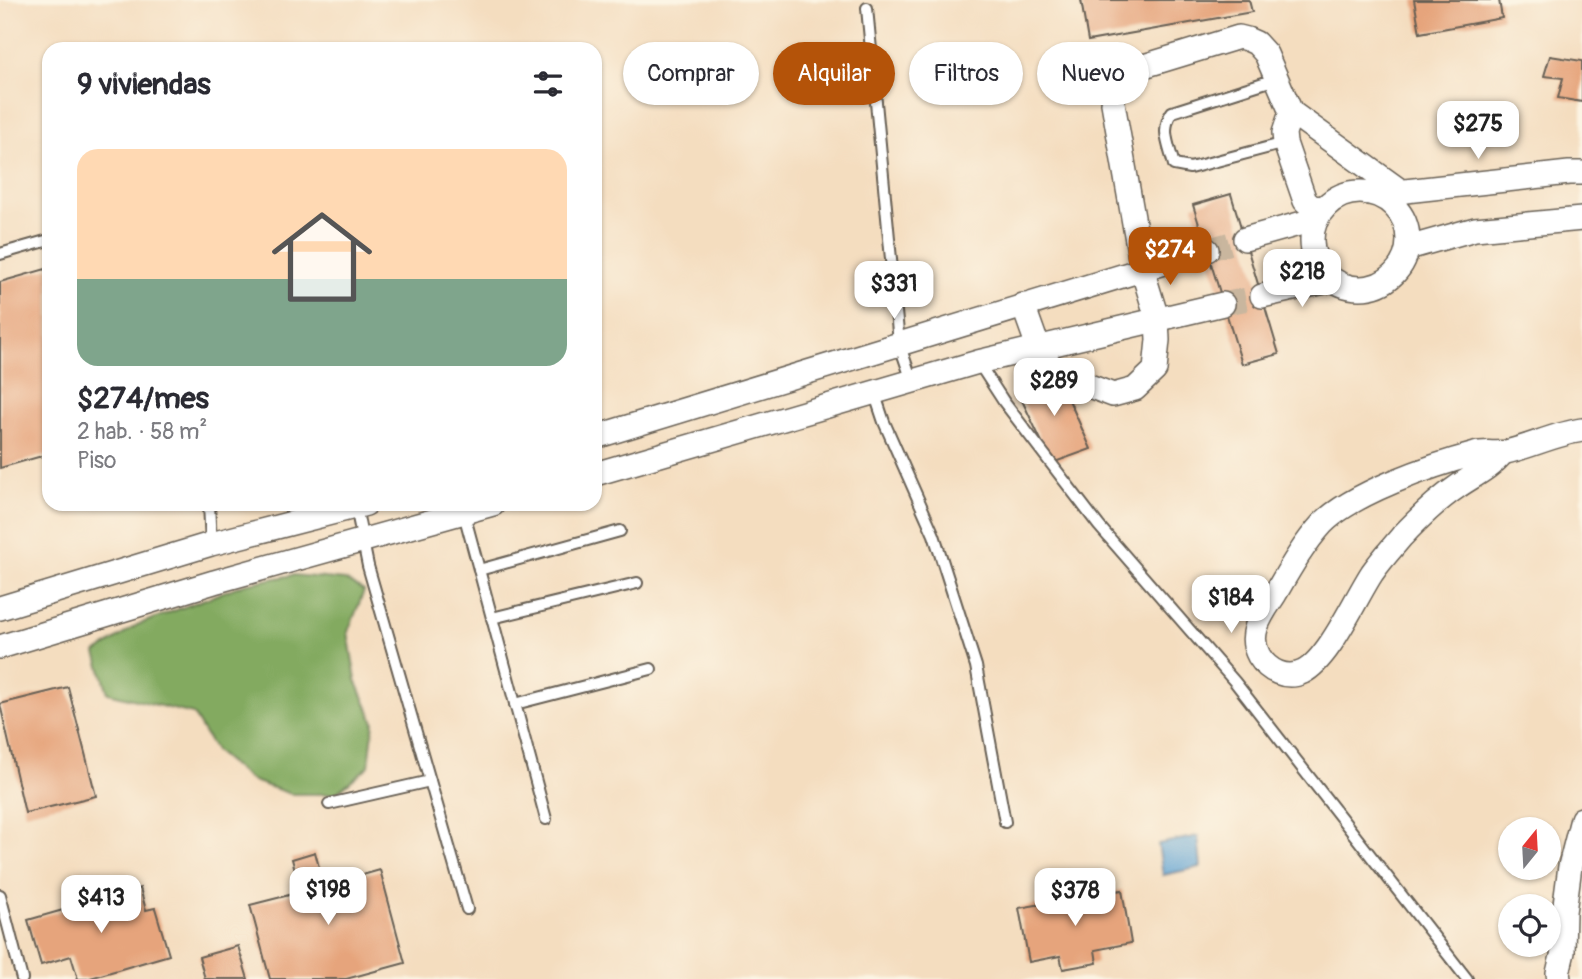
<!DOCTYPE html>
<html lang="es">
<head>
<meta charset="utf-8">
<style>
	body { margin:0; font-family:Pangolin,sans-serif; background:#f7f7f7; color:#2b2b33; height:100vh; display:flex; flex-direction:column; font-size:26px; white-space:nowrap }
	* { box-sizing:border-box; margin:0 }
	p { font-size:23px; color:#7c7c81 }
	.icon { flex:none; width:38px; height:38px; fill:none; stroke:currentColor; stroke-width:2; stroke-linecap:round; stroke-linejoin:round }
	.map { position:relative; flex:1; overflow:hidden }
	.drawer { position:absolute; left:42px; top:42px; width:560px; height:469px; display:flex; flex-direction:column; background:#fff; border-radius:21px; box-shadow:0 2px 5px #0004 }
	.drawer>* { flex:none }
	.hud { position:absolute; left:623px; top:42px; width:665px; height:63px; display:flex; gap:14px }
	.needle { width:46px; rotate:18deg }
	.tools { position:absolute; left:1498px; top:817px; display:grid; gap:14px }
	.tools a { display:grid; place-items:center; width:63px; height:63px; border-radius:50%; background:#fff; box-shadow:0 2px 5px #0004; font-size:35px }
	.price { position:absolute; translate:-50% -60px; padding:0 16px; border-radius:14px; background:#fff; color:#222; font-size:23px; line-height:46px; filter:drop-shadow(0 2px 4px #0008) }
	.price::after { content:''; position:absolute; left:50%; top:42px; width:21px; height:16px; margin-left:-10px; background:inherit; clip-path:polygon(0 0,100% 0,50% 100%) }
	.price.current { background:#b45309; color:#fff }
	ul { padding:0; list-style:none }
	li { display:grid; align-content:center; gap:14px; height:371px; padding:0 35px }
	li+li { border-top:2px solid #e1e1e2 }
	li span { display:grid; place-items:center; height:217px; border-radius:21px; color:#555 }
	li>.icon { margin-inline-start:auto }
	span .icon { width:126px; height:126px; fill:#fffc; stroke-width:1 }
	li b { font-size:30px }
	h2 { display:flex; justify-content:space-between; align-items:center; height:84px; padding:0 35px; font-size:30px }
	.tag { padding:0 24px; border-radius:32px; background:#fff; box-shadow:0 2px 5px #0004; font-size:24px; line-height:63px }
	.tag.current { background:#b45309; color:#fff }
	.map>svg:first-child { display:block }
</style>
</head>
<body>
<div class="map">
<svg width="1582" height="979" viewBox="0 0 1582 979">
	<rect width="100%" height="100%" fill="#fcf5e5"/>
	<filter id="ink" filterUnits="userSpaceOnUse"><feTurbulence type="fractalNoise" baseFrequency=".0143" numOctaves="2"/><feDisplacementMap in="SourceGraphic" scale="14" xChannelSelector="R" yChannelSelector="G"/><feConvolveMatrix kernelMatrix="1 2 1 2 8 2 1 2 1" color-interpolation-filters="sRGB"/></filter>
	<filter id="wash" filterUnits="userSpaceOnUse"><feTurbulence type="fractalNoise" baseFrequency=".00686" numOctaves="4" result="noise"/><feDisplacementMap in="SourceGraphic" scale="28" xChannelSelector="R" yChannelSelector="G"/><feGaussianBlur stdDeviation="1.57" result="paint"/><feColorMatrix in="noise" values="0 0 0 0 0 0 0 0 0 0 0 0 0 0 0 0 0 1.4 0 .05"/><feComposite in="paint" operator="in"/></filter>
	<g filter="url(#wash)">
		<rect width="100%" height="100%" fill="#f4ddbf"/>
		<polygon fill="#83aa61" stroke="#50633e" stroke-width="2" points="293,575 345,580 364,591 348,632 356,680 374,722 369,766 335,794 291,794 250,780 215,751 193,714 108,693 96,653 137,625 244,584"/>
		<polygon fill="#5da0d1" stroke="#3c5e76" stroke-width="2" points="1198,836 1201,867 1163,875 1158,844"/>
		<g id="blocks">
			<g fill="#e6a47c">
				<polygon points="1081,0 1249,0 1252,12 1088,41"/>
				<polygon points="1414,0 1499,0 1502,18 1420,33"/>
				<polygon points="1550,56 1582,61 1582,102 1558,98 1563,78 1544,76"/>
				<polygon points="1231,194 1279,354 1242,364 1193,205"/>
				<polygon points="49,268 49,454 0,468 0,282"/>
				<polygon points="1057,373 1091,449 1052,463 1017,390"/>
				<polygon points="68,687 96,796 25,813 0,704"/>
				<polygon points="315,852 324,886 380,870 405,963 346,979 270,979 250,905 301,892 292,859"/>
				<polygon points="140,888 146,910 155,908 169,955 87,979 78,979 71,956 41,965 28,920"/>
				<polygon points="1122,890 1131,943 1095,950 1097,963 1063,969 1060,956 1029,962 1019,908"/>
				<polygon points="238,946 248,979 205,979 199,957"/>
			</g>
		</g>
	</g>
	<g filter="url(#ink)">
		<use href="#blocks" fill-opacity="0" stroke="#686055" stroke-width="2"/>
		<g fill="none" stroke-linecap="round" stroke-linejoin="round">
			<g stroke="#c9b69e" stroke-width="23" stroke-dasharray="23 11" stroke-linecap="butt">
				<polyline points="1207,250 1245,239"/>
				<polyline points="1223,304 1262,296"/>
			</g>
			<defs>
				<g id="service">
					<polyline points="867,8 899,343 912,381"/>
					<path d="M1276 79 1172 112C1160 130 1169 145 1174 165L1190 168 1285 143"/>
					<polyline points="0,254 49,240"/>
					<polyline points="978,362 1004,402 1099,526 1235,682 1467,979"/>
					<polyline points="874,392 884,422 934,535 976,666 1005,822"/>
					<polyline points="209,504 211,544"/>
					<polyline points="356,507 368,566 467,909"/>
					<polyline points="463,510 546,819"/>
					<polyline points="479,570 620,531"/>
					<polyline points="492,618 637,583"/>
					<polyline points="515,704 651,669"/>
					<polyline points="329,804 430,781"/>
					<polyline points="0,895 22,979"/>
				</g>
				<g id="minor">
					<polyline points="1291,112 1284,133 1285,143 1305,201 1312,207 1324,208"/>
					<circle cx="1360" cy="240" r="48"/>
					<polyline points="1387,193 1569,173 1582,173"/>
					<polyline points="1245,239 1317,219"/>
					<polyline points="1408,248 1475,229 1582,219"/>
					<polyline points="1262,296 1333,280"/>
					<path d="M1023 305 1038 347 1051 366 1076 381 1113 395 1135 389 1155 370 1158 340 1157 318 1142 269 1113 103C1114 84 1119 78 1134 69L1239 37 1247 39 1256 43 1266 54 1291 112 1402 192"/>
					<polyline points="595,437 1207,250"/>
					<path d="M1503 453C1490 468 1473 476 1457 487 1436 501 1419 518 1402 536 1392 548 1381 560 1372 573 1355 599 1329 659 1303 672 1286 680 1268 671 1259 656 1246 633 1263 613 1275 594 1289 570 1303 545 1322 524 1352 493 1433 465 1475 454 1485 451 1496 454 1506 452 1532 446 1555 434 1582 430"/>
					<polyline points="595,474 978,362 1223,304"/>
					<polyline points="0,608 211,544 366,504"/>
					<polyline points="0,647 214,582 493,504"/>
					<polyline points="1559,979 1558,973 1563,952 1564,912 1570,866 1582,819"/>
				</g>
			</defs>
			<use href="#service" stroke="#686055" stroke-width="14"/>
			<use href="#minor" stroke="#686055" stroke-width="26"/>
			<use href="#service" stroke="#fff" stroke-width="10"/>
			<use href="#minor" stroke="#fff" stroke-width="23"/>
		</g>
	</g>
</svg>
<div class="tools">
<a><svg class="needle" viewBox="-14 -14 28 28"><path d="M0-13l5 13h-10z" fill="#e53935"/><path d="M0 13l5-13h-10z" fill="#7c7c81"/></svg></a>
<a><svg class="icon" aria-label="locate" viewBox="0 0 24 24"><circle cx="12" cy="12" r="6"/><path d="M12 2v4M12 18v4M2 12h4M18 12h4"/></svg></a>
</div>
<b class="price" style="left:1478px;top:161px">$275</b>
<b class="price current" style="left:1170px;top:287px">$274</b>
<b class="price" style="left:1302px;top:309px">$218</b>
<b class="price" style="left:894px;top:321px">$331</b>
<b class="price" style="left:1054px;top:418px">$289</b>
<b class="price" style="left:1231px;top:635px">$184</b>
<b class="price" style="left:328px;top:927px">$198</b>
<b class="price" style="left:1075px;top:928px">$378</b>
<b class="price" style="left:101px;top:935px">$413</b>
<div class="hud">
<a class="tag">Comprar</a>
<a class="tag current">Alquilar</a>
<a class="tag">Filtros</a>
<a class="tag">Nuevo</a>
</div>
<section class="drawer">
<h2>9 viviendas<svg class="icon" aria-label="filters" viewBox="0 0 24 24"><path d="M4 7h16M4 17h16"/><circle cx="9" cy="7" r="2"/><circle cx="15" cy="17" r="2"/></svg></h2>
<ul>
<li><span style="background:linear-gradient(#ffd9b3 60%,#7fa58c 0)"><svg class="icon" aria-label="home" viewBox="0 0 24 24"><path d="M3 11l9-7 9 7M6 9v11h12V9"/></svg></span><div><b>$274/mes</b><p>2 hab. · 58 m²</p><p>Piso</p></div></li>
</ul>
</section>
</div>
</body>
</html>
